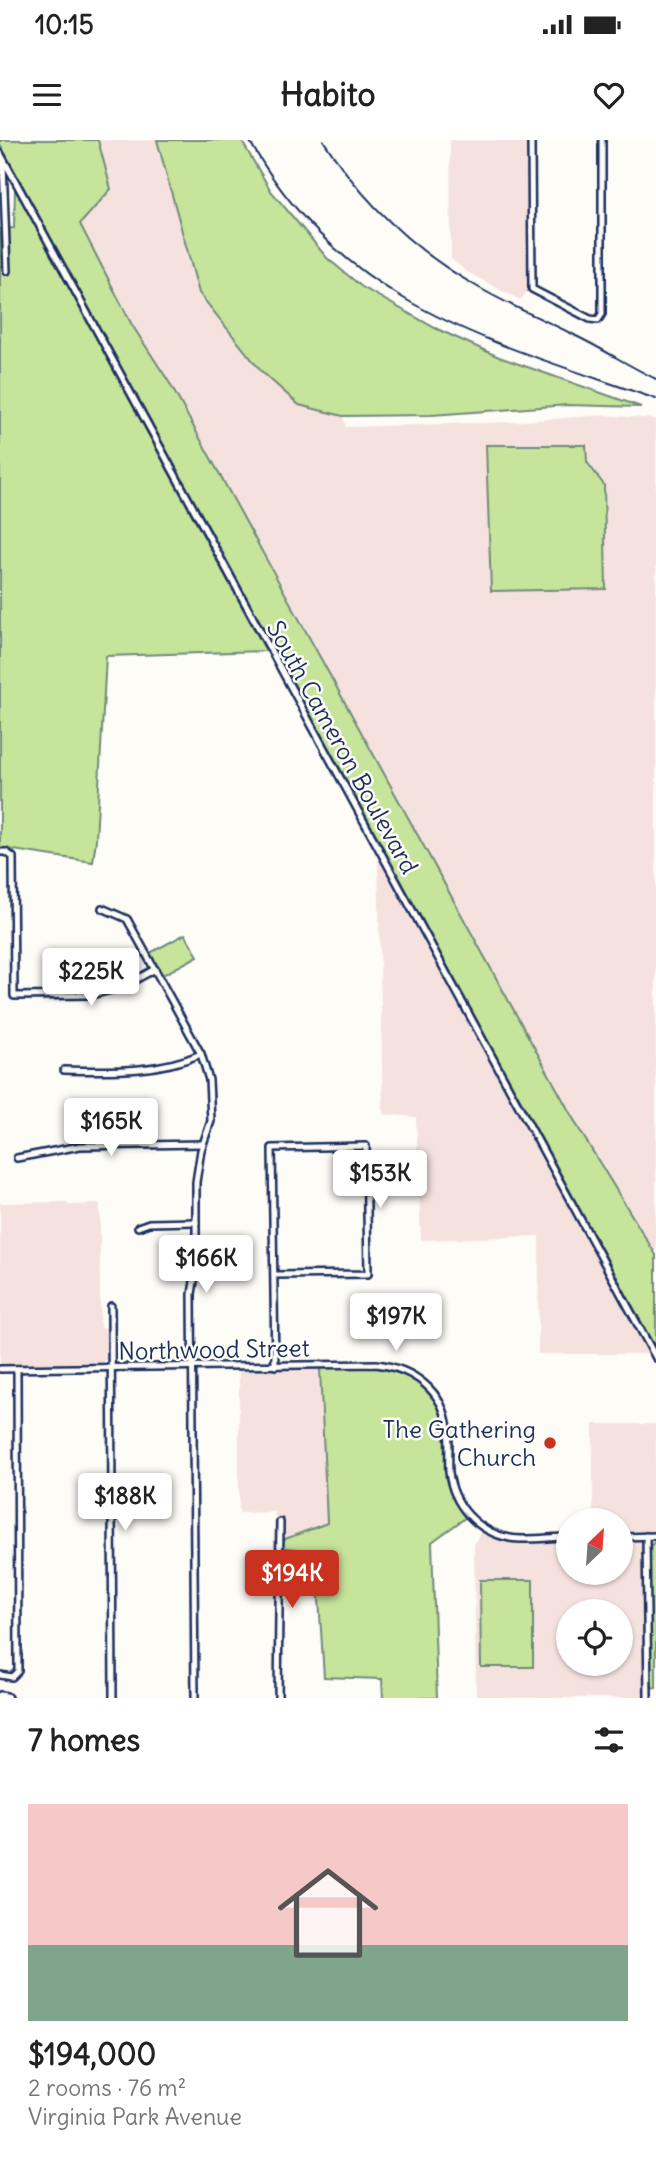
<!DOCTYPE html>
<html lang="en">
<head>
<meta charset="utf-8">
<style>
	body { margin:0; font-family:Delius,sans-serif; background:#f2f2f2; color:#222; height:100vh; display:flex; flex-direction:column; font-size:26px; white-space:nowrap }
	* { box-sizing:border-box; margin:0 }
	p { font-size:23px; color:#767676 }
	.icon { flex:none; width:38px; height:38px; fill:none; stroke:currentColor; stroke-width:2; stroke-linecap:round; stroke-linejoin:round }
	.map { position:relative; height:1558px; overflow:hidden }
	.sheet { display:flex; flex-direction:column; background:#fff; flex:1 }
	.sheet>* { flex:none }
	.needle { width:46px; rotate:25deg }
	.buttons { position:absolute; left:556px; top:1368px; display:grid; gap:14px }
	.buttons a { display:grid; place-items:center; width:77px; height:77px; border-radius:50%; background:#fff; box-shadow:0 2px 5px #0004; font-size:35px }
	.price { position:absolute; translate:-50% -60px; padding:0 16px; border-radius:7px; background:#fff; color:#222; font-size:23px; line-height:46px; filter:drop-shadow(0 2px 4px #0008) }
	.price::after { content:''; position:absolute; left:50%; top:42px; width:21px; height:16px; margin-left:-10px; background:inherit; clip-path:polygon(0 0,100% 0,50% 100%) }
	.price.current { background:#c8321e; color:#fff }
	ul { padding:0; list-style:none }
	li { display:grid; align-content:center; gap:14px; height:371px; padding:0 28px }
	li+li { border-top:2px solid #e0e0e0 }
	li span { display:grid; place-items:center; height:217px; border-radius:0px; color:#555 }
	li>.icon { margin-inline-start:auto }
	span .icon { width:126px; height:126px; fill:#fffc; stroke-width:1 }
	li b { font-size:30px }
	h2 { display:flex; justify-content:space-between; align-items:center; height:84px; padding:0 28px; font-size:30px }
	.status { display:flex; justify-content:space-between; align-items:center; height:49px; padding:0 35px; background:#fff; direction:ltr }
	.status svg { height:19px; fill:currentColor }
	header { display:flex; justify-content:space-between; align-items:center; height:91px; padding:0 28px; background:#fff; font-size:32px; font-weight:700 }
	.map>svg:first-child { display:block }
</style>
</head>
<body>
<div class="status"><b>10:15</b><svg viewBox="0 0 49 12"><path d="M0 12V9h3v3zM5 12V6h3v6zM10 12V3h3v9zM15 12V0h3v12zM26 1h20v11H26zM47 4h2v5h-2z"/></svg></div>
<header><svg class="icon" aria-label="menu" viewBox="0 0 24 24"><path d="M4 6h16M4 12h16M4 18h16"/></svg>Habito<svg class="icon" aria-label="heart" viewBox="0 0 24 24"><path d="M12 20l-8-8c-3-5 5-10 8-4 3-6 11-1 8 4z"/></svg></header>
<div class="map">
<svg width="656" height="1558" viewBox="0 0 656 1558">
	<rect width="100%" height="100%" fill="#fdfcf7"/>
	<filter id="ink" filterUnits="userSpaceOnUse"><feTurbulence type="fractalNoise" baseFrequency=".0143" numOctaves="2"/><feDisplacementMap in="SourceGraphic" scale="14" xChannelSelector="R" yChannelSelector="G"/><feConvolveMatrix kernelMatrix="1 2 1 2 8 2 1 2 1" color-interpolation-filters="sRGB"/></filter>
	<g filter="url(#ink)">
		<g fill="#f5e2de" fill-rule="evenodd">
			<polygon points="99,0 157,0 200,153 261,231 299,265 343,276 346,287 512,282 604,275 656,279 656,1115 579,989 169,242 132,185 79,83 111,49"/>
			<polygon points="450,0 527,0 529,150 520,160 467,132 451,119"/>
			<polygon points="378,717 503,946 649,1214 538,1214 539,1096 421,1100 416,977 383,974"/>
			<polygon points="68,1062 68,1065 100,1064 100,1188 107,1187 107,1219 99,1224 0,1225 0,1063"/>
			<polygon points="320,1228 327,1383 280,1401 280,1407 273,1406 275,1372 239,1373 239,1230"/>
			<polygon points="593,1284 656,1284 656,1391 621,1391 621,1381 593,1381"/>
			<path d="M481 1392 500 1399 569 1401V1433H621V1400H642L645 1558H476L474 1405ZM569 1472H621V1524H569Z"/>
		</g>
		<g fill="#c7e49b" stroke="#718a7c" stroke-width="2">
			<polygon points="0,0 98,0 111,49 80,84 132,185 169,242 579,989 656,1115 656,1209 0,4"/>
			<polygon points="157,0 241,0 271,51 327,118 362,147 435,188 499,217 641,267 568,265 431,275 343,276 299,265 261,231 199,153"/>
			<polygon points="15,49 266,511 106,516 96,700 93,722 0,708 0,89 14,88"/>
			<polygon points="486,305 586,305 587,322 604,345 606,449 491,451"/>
			<polygon points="185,794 198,816 163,835 150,813"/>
			<path d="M368 1227C407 1231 440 1247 444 1290 446 1310 443 1330 449 1350 452 1360 460 1369 465 1378L432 1402 437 1558H383L382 1539 324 1537 316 1412 280 1407V1401L327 1383 320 1228Z"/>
			<polygon points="656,1401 656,1548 652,1547 650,1540 649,1410 650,1406"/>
			<polygon points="480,1440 533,1440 533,1527 481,1527"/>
		</g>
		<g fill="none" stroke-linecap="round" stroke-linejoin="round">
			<defs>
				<g id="minor">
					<polyline points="531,0 532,149 590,179 598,180 602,174 602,0"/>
					<polyline points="0,13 656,1218"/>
					<polyline points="3,22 7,131"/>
					<polyline points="0,712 6,712 13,717 14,856 91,855 123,847 155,829"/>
					<polyline points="102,768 127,779 201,914 209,940 211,981 201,1010 196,1042 196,1129 192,1154 195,1558"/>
					<path d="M64 930C111 931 158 933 201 914"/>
					<polyline points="17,1018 80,1006 203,1004"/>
					<polyline points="138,1087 149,1083 196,1082"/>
					<polyline points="274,1135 368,1134 366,1006 272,1008 275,1226"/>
					<polyline points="111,1166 113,1558"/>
					<path d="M0 1229 376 1224C412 1228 444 1250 448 1289 450 1304 448 1318 449 1332 453 1365 477 1392 510 1398 528 1401 550 1397 569 1397"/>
					<polyline points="646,1396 648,1558"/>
					<polyline points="621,1397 656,1396"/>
					<polyline points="0,1535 12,1537 18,1531 17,1229"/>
					<polyline points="278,1558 280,1382"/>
				</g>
				<polyline id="motorway" points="0,1557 6,1558"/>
			</defs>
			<use href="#minor" stroke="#1b2f5e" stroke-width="10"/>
			<use href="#motorway" stroke="#1b2f5e" stroke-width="14"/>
			<use href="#minor" stroke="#fdfcf7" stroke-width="5"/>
			<use href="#motorway" stroke="#fdfcf7" stroke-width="9"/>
			<g stroke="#1b2f5e" stroke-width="2">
				<path d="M249 0C343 167 488 200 656 259"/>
				<path d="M323 0C362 61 413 110 476 146 508 165 543 179 576 196 603 209 629 226 656 239"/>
			</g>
		</g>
	</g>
	<circle fill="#c8321e" stroke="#fdfcf7" stroke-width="2.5" cx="550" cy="1303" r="7"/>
	<g text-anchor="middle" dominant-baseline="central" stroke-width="5" stroke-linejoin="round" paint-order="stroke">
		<g font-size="24" fill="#1b2f5e" stroke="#fdfcf7">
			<text transform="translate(343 607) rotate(61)">South Cameron Boulevard</text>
			<text transform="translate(214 1209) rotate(-1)">Northwood Street</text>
		</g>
		<g font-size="24" fill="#1b2f5e" stroke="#fdfcf7" text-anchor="end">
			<text x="536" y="1289">The Gathering<tspan x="536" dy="28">Church</tspan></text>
		</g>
	</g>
</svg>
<div class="buttons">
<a><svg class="needle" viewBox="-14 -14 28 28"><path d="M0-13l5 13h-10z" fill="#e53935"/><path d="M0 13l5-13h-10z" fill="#767676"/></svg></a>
<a><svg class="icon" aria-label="locate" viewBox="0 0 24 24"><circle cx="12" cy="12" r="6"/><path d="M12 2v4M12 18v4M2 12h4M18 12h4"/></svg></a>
</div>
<b class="price" style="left:91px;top:868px">$225K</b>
<b class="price" style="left:111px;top:1018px">$165K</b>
<b class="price" style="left:380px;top:1070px">$153K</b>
<b class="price" style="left:206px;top:1155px">$166K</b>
<b class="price" style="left:396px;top:1213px">$197K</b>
<b class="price" style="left:125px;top:1393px">$188K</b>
<b class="price current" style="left:292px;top:1470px">$194K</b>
</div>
<section class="sheet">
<h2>7 homes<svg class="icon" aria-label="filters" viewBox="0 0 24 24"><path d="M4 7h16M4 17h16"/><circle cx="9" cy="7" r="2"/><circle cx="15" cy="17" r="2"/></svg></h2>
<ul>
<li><span style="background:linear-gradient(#f6c9c9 65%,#7fa58c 0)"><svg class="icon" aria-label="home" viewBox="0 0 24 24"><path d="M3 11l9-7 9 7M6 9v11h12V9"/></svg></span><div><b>$194,000</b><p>2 rooms · 76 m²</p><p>Virginia Park Avenue</p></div></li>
</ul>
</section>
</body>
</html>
